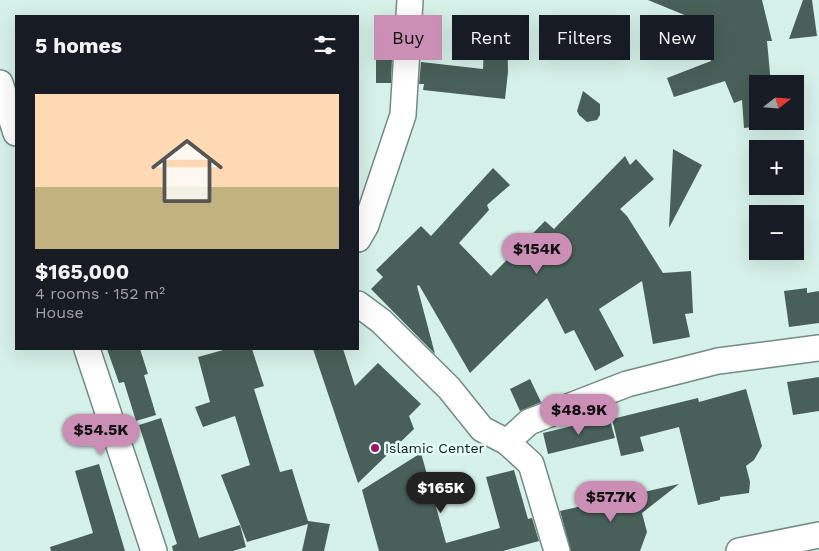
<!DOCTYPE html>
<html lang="en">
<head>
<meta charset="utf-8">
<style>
	body { margin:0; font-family:"Work Sans",sans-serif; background:#242831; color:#f1f3f6; height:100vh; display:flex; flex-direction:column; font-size:19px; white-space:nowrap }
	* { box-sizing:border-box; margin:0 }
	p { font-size:16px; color:#9ea1a6 }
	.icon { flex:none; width:28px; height:28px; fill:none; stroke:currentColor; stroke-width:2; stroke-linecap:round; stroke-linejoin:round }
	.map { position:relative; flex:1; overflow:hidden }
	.panel { position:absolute; left:15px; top:15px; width:344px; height:335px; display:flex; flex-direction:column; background:#171b24; border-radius:0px; box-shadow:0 5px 20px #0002 }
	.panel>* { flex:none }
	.hud { position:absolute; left:374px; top:15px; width:370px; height:45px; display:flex; gap:10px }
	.needle { width:32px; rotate:73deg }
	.controls { position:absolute; left:749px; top:75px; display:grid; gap:10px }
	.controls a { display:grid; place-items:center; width:55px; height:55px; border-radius:0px; background:#171b24; box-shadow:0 5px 20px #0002; font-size:25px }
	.price { position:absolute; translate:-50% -42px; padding:0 11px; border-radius:18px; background:#cb8fb5; color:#111; font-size:16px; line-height:32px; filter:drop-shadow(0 1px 2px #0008) }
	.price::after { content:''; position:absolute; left:50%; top:30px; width:15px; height:11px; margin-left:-8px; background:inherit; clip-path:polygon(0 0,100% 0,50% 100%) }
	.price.selected { background:#222; color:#fff }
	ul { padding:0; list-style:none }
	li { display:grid; align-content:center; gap:10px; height:265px; padding:0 20px }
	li+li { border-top:1px solid #363941 }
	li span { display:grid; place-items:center; height:155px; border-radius:0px; color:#555 }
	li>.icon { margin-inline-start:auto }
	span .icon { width:90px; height:90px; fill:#fffc; stroke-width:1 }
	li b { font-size:21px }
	h2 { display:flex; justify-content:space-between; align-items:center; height:60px; padding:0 20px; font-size:21px }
	.chip { padding:0 18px; border-radius:0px; background:#171b24; box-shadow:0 5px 20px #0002; font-size:18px; line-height:45px }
	.chip.selected { background:#cb8fb5; color:#111 }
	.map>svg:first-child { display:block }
</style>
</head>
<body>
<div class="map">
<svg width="819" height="551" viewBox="0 0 819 551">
	<rect width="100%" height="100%" fill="#d6f1e9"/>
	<g fill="#486059">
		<polygon points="648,0 762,0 772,41 767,41 771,84 758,84 758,121 774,121 775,125 744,128 742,100 734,103 725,81 674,97 667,78 711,61 699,21"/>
		<polygon points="803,0 812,0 817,36 789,39"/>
		<polygon points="485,23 507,24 508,72 505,99 423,90 424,84 419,84 421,62 483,69"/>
		<polygon points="376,58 392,59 391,83 376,83"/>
		<polygon points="583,91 600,104 600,115 597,120 587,122 579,115 577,111"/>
		<polygon points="673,149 702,165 669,228"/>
		<polygon points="625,156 630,165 636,159 654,179 620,209 627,216 663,273 691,271 693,313 685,314 690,337 653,344 642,281 599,309 624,356 595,371 574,330 565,334 547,298 470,373 419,285 417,286 435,354 371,289 383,277 376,270 421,226 431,236 493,168 510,185 487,205 489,210 459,243 491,276 545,221 554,229"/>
		<polygon points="807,288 807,293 819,291 819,323 789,327 784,291"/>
		<polygon points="107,349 140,349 148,374 144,375 156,415 136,421 124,382 119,383"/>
		<polygon points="227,349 252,349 264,386 254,389 280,472 292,469 308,521 330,524 324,551 302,551 308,524 247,542 221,475 250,465 235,416 203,427 195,407 210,402 198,357"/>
		<polygon points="313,349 343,349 355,386 378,363 421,404 409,416 414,429 358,483"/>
		<polygon points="819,377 819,411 793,415 787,382"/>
		<polygon points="530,379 541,402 520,411 510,389"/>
		<polygon points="746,389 762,446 754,460 746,466 750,482 749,493 720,497 720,500 698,505 679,427 640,437 644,451 621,456 612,419 698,398 699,402"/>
		<polygon points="609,417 615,438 548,454 543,433"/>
		<polygon points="161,418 199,538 240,525 246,547 233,551 173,551 172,546 177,544 139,425"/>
		<polygon points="421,453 446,543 500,528 486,477 514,470 528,519 532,518 539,541 503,551 379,551 362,490"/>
		<polygon points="99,464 125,551 51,551 50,547 93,533 75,471"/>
		<polygon points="679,484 642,513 647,532 640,551 571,551 560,511"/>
	</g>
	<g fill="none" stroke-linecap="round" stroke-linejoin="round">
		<defs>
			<g id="street">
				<polyline points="0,83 16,133"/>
				<polyline points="358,239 366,225 403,115 410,0"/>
				<polyline points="358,304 381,321 449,388 482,429 507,442 529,422 627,384 718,361 819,348"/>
				<polyline points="87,349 154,551"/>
				<polyline points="507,442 531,464 557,551"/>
				<polyline points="739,551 819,535"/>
			</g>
		</defs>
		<use href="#street" stroke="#728b83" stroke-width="28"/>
		<use href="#street" stroke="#fff" stroke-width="25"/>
	</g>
	<circle fill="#9c1566" stroke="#e3fef6" stroke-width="2" cx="375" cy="448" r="5"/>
	<g text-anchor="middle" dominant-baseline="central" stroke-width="5" stroke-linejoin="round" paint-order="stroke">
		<g font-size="14" fill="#121c19" stroke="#e3fef6" text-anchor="start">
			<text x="385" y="448">Islamic Center</text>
		</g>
	</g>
</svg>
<div class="controls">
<a><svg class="needle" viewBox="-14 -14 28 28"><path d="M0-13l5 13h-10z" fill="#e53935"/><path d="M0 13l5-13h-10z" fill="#9ea1a6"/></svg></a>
<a>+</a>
<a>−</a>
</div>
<b class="price" style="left:537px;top:275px">$154K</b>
<b class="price" style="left:579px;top:436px">$48.9K</b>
<b class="price" style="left:101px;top:456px">$54.5K</b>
<b class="price selected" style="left:441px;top:514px">$165K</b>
<b class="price" style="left:611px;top:523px">$57.7K</b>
<div class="hud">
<a class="chip selected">Buy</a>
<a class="chip">Rent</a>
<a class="chip">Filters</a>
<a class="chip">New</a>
</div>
<section class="panel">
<h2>5 homes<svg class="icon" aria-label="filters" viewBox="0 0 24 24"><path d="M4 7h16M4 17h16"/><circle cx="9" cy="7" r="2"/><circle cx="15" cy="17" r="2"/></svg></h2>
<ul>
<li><span style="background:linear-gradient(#ffd9b3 60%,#c2b280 0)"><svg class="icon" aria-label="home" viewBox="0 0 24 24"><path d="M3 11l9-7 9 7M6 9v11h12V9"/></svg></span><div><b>$165,000</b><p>4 rooms · 152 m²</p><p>House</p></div></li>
</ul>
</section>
</div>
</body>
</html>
